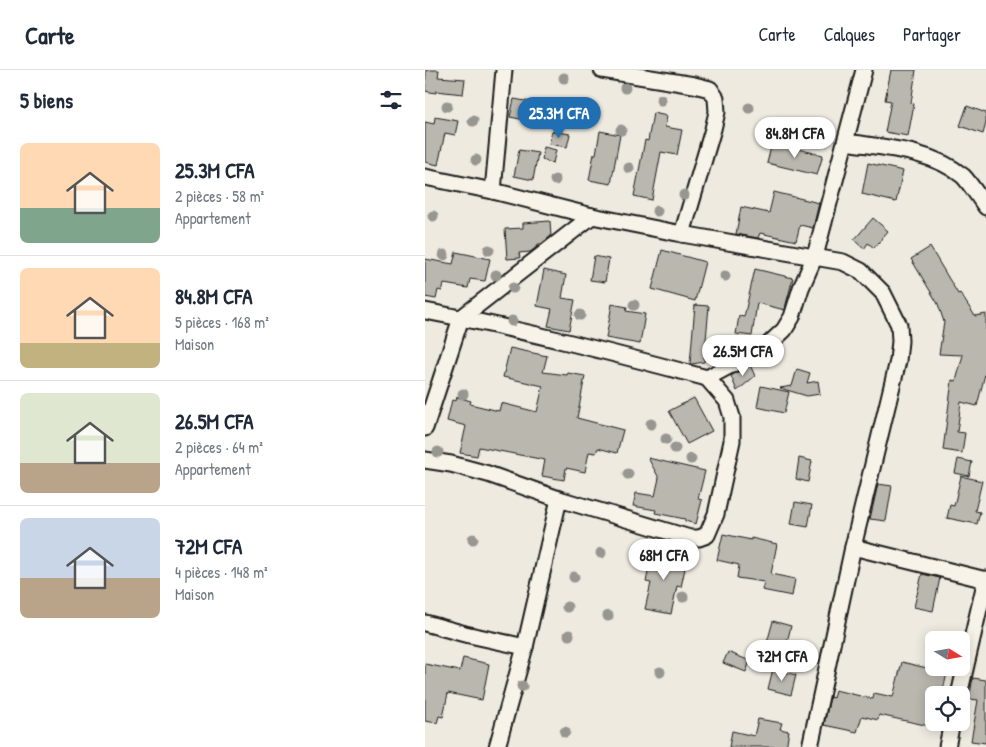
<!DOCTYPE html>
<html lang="fr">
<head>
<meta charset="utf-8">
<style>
	body { margin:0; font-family:"Patrick Hand",sans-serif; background:#f6f6f7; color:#1f2937; height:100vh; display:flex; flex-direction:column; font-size:19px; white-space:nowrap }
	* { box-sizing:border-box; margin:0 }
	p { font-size:16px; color:#747a83 }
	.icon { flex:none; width:28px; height:28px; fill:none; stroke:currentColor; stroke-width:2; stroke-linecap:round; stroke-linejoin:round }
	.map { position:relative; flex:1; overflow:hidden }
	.drawer { display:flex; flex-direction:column; background:#fff; width:425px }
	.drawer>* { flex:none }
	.needle { width:32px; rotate:101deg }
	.fabs { position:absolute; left:500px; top:561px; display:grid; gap:10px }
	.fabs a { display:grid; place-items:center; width:45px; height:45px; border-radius:8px; background:#fff; box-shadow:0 2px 12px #0003; font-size:25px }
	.price { position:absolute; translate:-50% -42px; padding:0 11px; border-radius:18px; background:#fff; color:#222; font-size:16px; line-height:32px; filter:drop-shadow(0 1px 2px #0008) }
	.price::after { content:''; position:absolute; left:50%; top:30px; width:15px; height:11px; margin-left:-8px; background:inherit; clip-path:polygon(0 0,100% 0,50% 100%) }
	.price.current { background:#1f6fb2; color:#fff }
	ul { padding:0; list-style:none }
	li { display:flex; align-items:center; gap:15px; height:125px; padding:0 20px }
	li+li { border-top:1px solid #e0e1e3 }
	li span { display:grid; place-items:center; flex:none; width:140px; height:100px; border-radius:8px; color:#555 }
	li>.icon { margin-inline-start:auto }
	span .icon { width:60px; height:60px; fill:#fffc; stroke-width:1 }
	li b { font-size:21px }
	h2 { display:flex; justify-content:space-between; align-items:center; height:60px; padding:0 20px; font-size:21px }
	header { display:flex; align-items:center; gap:30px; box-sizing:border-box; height:70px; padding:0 25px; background:#fff; border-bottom:1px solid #e0e1e3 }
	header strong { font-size:24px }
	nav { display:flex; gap:28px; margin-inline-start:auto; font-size:18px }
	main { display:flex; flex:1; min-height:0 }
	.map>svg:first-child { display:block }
</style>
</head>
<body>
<header>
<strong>Carte</strong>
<nav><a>Carte</a><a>Calques</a><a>Partager</a></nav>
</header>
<main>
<section class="drawer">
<h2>5 biens<svg class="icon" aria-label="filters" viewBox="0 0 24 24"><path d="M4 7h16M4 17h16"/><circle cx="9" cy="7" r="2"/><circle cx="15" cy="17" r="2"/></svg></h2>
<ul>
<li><span style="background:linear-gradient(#ffd9b3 65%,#7fa58c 0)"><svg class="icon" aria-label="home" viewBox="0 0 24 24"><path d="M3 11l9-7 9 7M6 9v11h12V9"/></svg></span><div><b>25.3M CFA</b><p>2 pièces · 58 m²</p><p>Appartement</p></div></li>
<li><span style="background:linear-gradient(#ffd9b3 75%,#c2b280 0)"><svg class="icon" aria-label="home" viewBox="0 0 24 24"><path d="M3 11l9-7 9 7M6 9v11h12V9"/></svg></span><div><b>84.8M CFA</b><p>5 pièces · 168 m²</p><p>Maison</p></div></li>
<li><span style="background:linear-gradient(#dfe7d0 70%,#b9a48a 0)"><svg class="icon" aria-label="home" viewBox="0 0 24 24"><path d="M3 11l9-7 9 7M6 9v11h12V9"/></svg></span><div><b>26.5M CFA</b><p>2 pièces · 64 m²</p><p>Appartement</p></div></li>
<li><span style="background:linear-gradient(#c9d6e8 60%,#b9a48a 0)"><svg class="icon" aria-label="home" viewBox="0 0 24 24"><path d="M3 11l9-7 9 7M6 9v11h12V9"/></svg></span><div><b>72M CFA</b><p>4 pièces · 148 m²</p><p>Maison</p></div></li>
</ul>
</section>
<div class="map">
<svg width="561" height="677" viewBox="0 0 561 677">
	<rect width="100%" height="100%" fill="#eeeae0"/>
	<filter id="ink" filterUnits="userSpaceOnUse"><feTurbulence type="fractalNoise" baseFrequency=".02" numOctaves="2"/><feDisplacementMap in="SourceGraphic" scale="10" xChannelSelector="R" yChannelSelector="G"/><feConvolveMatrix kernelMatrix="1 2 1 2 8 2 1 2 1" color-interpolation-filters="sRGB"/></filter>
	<g filter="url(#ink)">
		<g fill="#bab7af" stroke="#1c1c1c">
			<polygon points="1,0 14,0 13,7 40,9 38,24 11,21 11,23 0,21"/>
			<polygon points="466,0 491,0 486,33 489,34 483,66 460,62 466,31 460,30"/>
			<polygon points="89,29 129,36 126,55 85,47"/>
			<polygon points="542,36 561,43 561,53 558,64 535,56"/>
			<polygon points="228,43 242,46 240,57 257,60 252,85 236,82 227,130 209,126 220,70 223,71"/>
			<polygon points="10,47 33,51 30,65 20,63 13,95 0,92 0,52 9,54"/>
			<polygon points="127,61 145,64 142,77 124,74"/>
			<polygon points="175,61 195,65 186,114 164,110 169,84 171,84"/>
			<polygon points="347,73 398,85 392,105 342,93"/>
			<polygon points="119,77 131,80 128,93 117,90"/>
			<polygon points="94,80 113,83 108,110 89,106"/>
			<polygon points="443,93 478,101 471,132 437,124"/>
			<polygon points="349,122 394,133 388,158 375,155 371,171 335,163 333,168 311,164 316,137 344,143"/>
			<polygon points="448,148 463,161 449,178 443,173 439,179 429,170"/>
			<polygon points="125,151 126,166 116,174 113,174 113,176 105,182 94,183 95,188 82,189 80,159 98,158 98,153"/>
			<polygon points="505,177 533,224 535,223 550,246 561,244 561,300 552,336 536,332 532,362 540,363 537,383 518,380 527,310 531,311 538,285 514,284 519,252 513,234 486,189"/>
			<polygon points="237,180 280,192 270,231 227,219"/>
			<polygon points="31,182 65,189 60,211 45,209 43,218 19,214 17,221 13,220 11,229 0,227 0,189 28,194"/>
			<polygon points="169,186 184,189 180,212 165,210"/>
			<polygon points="330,199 368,208 361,234 360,240 332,233 327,266 311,264 314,246 319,247"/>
			<polygon points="119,200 141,205 137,228 150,230 144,260 123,256 127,239 112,236"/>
			<polygon points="187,234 202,237 201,241 220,244 215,274 181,268"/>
			<polygon points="270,235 284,236 279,292 267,294 265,294"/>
			<polygon points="85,278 122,286 118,302 142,305 143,303 160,306 152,348 198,360 192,383 173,378 171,383 164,382 160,402 141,398 139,410 117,406 120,390 54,377 52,386 35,383 41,356 22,351 27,330 31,331 32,327 46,331 45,334 74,341 76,333 112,342 118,316 78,307"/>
			<polygon points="325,295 330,306 312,321 306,306"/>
			<polygon points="372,299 385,303 382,313 393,311 395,324 382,326 355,318 367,316"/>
			<polygon points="336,316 364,322 359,343 332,337"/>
			<polygon points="269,328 287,361 262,374 244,341"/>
			<polygon points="223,388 280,401 273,429 277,430 271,454 260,451 260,449 230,443 231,440 208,436 211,423 230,426 234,408"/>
			<polygon points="374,388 387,391 383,412 371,409"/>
			<polygon points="533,389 547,392 544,406 530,403"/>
			<polygon points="536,406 557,411 550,441 555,442 552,454 522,448 525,435 529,436"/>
			<polygon points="453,414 467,416 461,451 445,449"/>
			<polygon points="370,432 387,435 383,457 366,454"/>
			<polygon points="298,464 326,470 326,468 352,474 346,504 370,509 367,526 337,520 339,512 312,508 314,495 292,490"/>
			<polygon points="227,482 262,489 256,517 252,516 246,544 220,539 226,513 221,512"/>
			<polygon points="497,504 515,508 508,541 489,537"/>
			<polygon points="348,551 366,556 356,597 337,591"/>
			<polygon points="303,582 325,591 321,602 298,593"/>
			<polygon points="38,588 64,594 57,630 23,623 18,647 14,646 12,653 0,651 0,594 35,601"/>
			<polygon points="477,592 522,603 517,625 509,625 509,657 454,645 453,650 437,646 432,662 399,655 405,627 408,628 410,620 448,629 449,623 468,627"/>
			<polygon points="348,599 371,605 366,625 343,619"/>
			<polygon points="548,608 561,610 561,673 546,671 553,630 544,629"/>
			<polygon points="333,649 357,653 355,659 364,661 361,677 304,677 307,661 329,666"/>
		</g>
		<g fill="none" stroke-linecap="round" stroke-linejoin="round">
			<defs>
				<g id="minor">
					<polyline points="177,0 269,15 285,19 291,28 292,42 288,59 257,164"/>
					<path d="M421 72C460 78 506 80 538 106 545 113 555 129 561 137"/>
					<polyline points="0,107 68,121 167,146 257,164 418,192 436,201 458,223 474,255 475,271 473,291 428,477 385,677"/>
					<polyline points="68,121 79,0"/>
					<path d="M0 241C95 259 188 283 282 308L343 275 359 260 367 247 376 218 390 186 439 0"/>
					<polyline points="0,358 36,248 167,146"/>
					<polyline points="0,390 26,394 63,404 134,429 265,468 274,468 282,465 291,444 307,371 307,347 302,331 282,308"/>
					<polyline points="428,477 561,510"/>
					<polyline points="0,553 40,564 100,577"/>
					<polyline points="534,625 561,509"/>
					<polyline points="72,677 100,577 134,429"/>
					<polyline points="522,677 527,652"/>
				</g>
			</defs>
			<use href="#minor" stroke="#1c1c1c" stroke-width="19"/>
			<use href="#minor" stroke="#f7f3e8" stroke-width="15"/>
		</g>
		<g fill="#989690">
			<circle cx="139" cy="8" r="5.5"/>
			<circle cx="200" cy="18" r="5.5"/>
			<circle cx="236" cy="30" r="5.5"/>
			<circle cx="22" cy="36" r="5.5"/>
			<circle cx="324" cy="38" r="5.5"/>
			<circle cx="155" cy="46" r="5.5"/>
			<circle cx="48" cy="51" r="5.5"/>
			<circle cx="196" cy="60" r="5.5"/>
			<circle cx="51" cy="90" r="5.5"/>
			<circle cx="204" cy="98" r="5.5"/>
			<circle cx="130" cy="110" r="5.5"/>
			<circle cx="259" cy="125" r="5.5"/>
			<circle cx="232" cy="141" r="5.5"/>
			<circle cx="8" cy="146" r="5.5"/>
			<circle cx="64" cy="180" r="5.5"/>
			<circle cx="19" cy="185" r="5.5"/>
			<circle cx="71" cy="205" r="5.5"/>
			<circle cx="300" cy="206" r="5.5"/>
			<circle cx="88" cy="218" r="5.5"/>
			<circle cx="209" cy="235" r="5.5"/>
			<circle cx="155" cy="245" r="5.5"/>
			<circle cx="87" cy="251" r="5.5"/>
			<circle cx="290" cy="274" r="5.5"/>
			<circle cx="38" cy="324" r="5.5"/>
			<circle cx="226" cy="354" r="5.5"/>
			<circle cx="241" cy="369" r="5.5"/>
			<circle cx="250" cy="378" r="5.5"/>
			<circle cx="13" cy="382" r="5.5"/>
			<circle cx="266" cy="389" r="5.5"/>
			<circle cx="203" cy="404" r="5.5"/>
			<circle cx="48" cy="469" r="5.5"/>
			<circle cx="176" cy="483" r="5.5"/>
			<circle cx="149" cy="507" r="5.5"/>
			<circle cx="258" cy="527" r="5.5"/>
			<circle cx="142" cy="537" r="5.5"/>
			<circle cx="183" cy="546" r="5.5"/>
			<circle cx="144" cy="565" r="5.5"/>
			<circle cx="235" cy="602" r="5.5"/>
			<circle cx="97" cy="616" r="5.5"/>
			<circle cx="140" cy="662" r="5.5"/>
		</g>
	</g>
</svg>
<div class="fabs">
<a><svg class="needle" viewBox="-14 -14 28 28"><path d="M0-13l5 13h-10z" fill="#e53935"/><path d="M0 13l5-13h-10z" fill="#747a83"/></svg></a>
<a><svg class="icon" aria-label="locate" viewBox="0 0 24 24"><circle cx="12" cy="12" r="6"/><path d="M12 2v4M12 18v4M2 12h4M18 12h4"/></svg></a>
</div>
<b class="price current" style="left:134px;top:69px">25.3M CFA</b>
<b class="price" style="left:370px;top:89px">84.8M CFA</b>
<b class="price" style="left:318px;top:307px">26.5M CFA</b>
<b class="price" style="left:239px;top:511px">68M CFA</b>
<b class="price" style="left:357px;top:612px">72M CFA</b>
</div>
</main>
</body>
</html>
